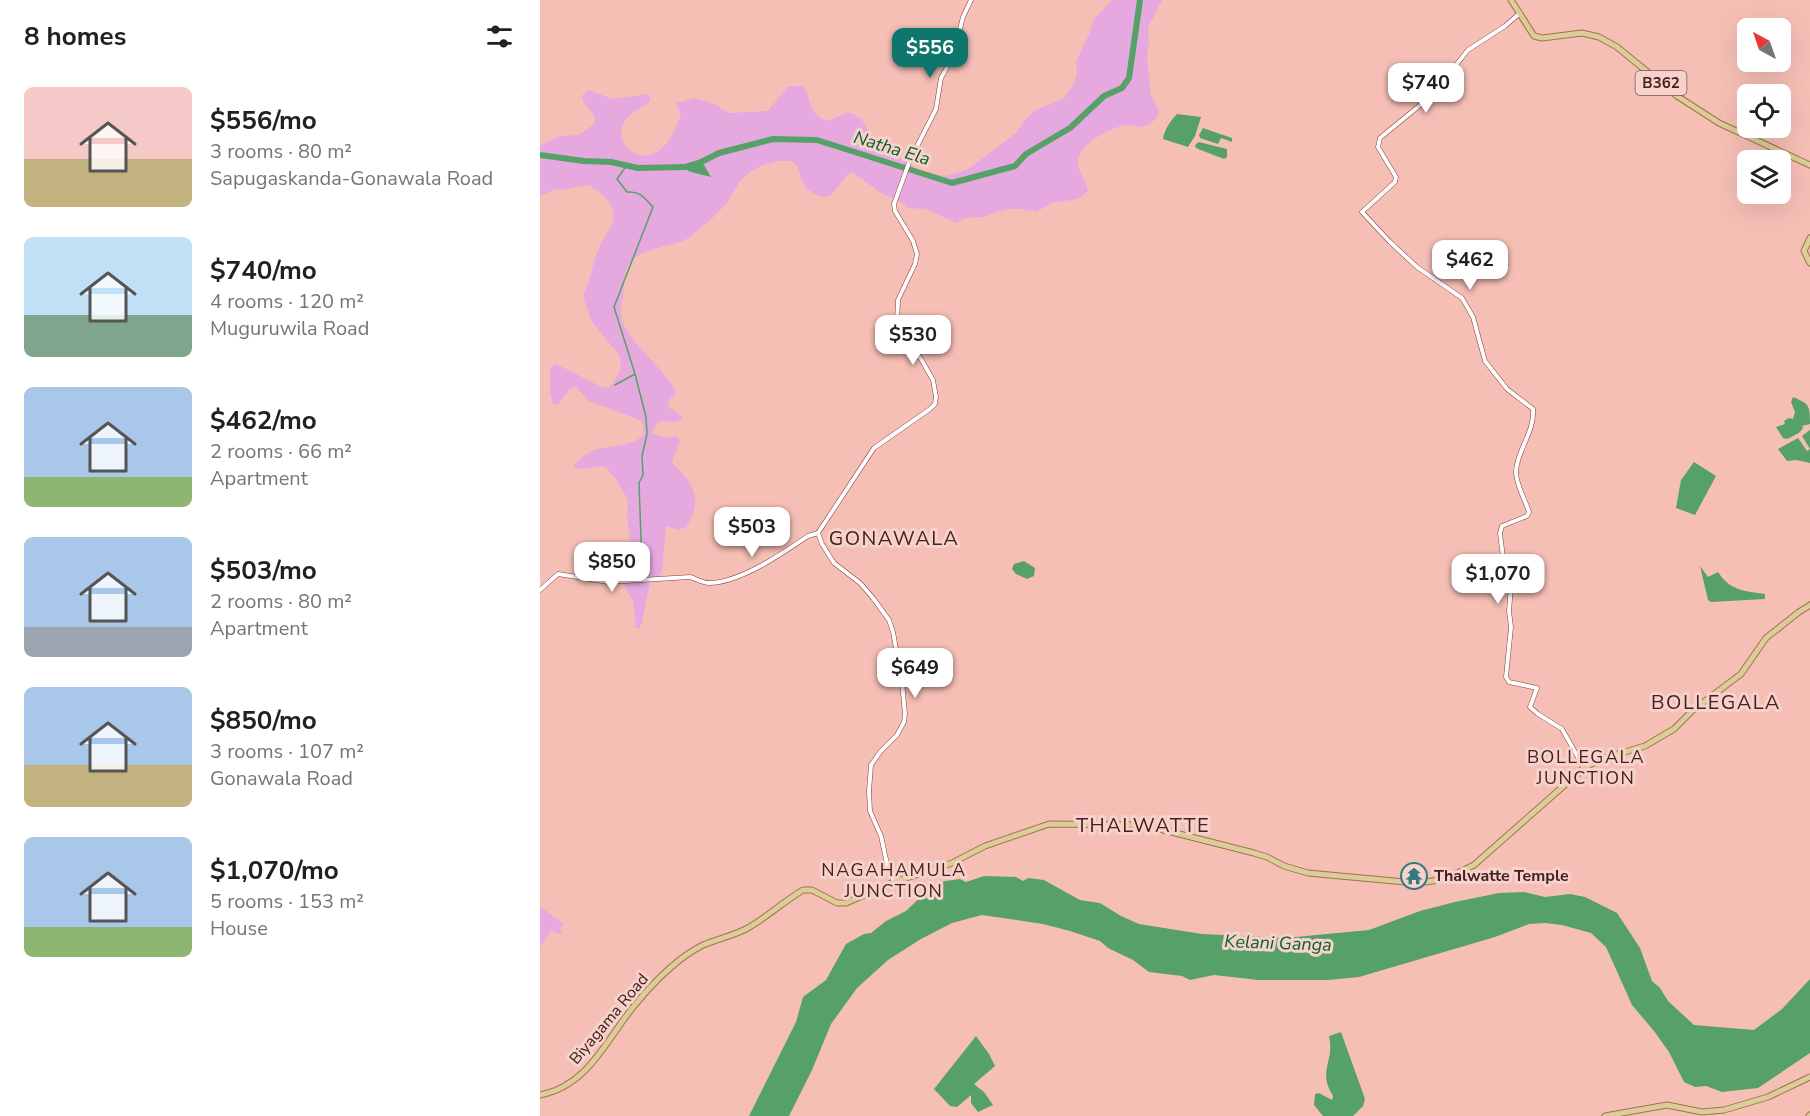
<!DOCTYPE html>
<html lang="en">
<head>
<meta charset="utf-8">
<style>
	body { margin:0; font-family:"Nunito Sans",sans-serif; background:#f6f6f6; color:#202124; height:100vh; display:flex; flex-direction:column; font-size:22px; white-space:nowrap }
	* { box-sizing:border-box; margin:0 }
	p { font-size:20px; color:#757577 }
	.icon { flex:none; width:33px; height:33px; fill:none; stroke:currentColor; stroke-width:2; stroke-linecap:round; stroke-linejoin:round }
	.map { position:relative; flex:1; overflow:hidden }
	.details { display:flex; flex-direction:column; background:#fff; width:540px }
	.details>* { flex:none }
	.needle { width:39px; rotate:320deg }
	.tools { position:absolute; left:1197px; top:18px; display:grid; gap:12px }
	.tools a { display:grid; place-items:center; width:54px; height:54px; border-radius:9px; background:#fff; box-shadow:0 6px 24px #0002; font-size:30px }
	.price { position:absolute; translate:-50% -51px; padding:0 14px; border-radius:12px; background:#fff; color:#222; font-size:20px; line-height:39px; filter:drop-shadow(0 2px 3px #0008) }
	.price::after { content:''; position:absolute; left:50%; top:36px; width:18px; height:14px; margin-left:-9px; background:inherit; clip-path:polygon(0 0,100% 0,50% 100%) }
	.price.active { background:#0f766e; color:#fff }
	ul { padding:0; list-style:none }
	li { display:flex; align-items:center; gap:18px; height:150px; padding:0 24px }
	li span { display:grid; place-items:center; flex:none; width:168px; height:120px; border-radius:9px; color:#555 }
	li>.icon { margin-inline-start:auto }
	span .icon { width:72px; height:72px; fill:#fffc; stroke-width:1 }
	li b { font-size:26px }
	h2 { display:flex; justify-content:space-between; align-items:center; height:72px; padding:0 24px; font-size:26px }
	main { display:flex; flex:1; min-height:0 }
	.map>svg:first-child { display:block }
</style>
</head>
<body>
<main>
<section class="details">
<h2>8 homes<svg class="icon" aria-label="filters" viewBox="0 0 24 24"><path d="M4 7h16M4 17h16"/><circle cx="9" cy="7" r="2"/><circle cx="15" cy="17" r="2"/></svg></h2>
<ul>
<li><span style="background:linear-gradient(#f6c9c9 60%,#c2b280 0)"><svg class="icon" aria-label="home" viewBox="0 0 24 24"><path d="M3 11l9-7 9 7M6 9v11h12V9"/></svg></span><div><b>$556/mo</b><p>3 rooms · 80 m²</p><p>Sapugaskanda-Gonawala Road</p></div></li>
<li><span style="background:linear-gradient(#bfe0f5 65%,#7fa58c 0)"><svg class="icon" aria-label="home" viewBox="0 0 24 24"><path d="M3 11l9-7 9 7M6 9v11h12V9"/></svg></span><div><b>$740/mo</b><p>4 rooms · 120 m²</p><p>Muguruwila Road</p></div></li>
<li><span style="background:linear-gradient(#a9c7e8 75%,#8fb573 0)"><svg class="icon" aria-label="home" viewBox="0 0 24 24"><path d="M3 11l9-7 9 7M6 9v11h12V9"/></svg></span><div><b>$462/mo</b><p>2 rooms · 66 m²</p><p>Apartment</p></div></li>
<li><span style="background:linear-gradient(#a9c7e8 75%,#9aa5b1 0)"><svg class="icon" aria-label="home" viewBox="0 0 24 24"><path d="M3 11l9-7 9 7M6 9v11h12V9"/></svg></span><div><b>$503/mo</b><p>2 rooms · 80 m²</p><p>Apartment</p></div></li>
<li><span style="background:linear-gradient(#a9c7e8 65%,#c2b280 0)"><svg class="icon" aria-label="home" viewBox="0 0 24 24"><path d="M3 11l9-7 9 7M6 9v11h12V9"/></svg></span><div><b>$850/mo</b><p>3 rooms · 107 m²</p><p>Gonawala Road</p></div></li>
<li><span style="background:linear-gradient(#a9c7e8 75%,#8fb573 0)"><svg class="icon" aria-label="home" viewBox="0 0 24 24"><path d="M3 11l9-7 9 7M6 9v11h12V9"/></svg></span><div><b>$1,070/mo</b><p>5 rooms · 153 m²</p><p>House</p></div></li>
</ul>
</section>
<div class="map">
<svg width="1270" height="1116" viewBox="0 0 1270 1116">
	<rect width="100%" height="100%" fill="#f6bfb6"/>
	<g fill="#e5a9e0">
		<path d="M572 0H622L608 28 609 43 607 56 611 95 619 112C617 118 612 124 606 126 600 128 593 125 587 125 571 127 536 145 538 164 539 173 546 181 548 191L538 199 512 203 496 212C472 206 466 209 444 217 439 218 440 217 435 217 428 217 422 220 416 223L386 209 367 208 362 203 341 193 312 172C301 178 298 191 289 196 284 198 279 196 275 194 256 185 265 173 252 161 235 159 214 166 202 179 195 187 192 197 185 205 175 217 163 226 151 236 137 248 102 246 90 263 82 275 85 286 83 298 82 303 80 307 81 312 81 339 126 367 136 393L129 400 128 406 143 418C130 430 120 409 112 434L127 438 137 436 140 440 132 462C136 468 141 471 145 476 159 494 158 508 146 527L138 530 126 526 122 572 110 583 101 625 100 628H96L93 601 86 590 82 577 90 559V542L87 517 88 500 76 479 65 467 58 466 42 469 35 468 34 464C40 459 47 453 54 450 70 445 93 447 104 434L102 421 49 401 36 387 30 389 19 404H13L10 392V368L15 364C33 371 47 381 65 388L71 386 81 369 80 356 52 322 43 297C50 281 52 264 59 248 65 232 80 223 71 206 65 196 59 191 48 185L23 190 16 189 0 196V146L19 136 39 135 50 127 55 122 54 115 42 100 43 94 48 90 73 99 109 94 110 101C102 108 89 113 84 122 71 145 104 170 125 145 133 137 136 125 141 115L136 103 155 98 175 104 188 113 228 111 248 86H263C273 98 265 113 288 121L306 113H312L322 120 335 140 358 154 362 159 380 171 405 176 418 173 431 167 476 133 484 121 494 111 524 98 532 87 537 75 536 61 550 32 553 20Z"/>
		<polygon points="0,906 23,924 20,929 23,935 11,931 0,947"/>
	</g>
	<g fill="#56a167">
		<path d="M637 114 661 117 655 136 648 147 623 139C624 130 631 120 637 114Z"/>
		<polygon points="663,128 692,138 692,142 681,138 678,144 660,138 659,135"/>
		<polygon points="659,142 687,149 687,157 684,159 658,149 655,147 656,144"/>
		<polygon points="158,160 164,165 171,177 151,172 138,166"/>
		<path d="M1253 397C1270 404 1270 406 1270 424L1262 426 1263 428 1259 433 1247 439 1243 438 1236 427 1245 424 1244 421 1249 418 1253 419 1255 412 1251 402Z"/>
		<polygon points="1270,430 1270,463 1256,460 1247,461 1238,449 1258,438 1267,451 1270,449 1262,436"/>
		<polygon points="1154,462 1176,476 1155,515 1136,508 1141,480"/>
		<polygon points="484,561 495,568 494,576 487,579 476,574 472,569 474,564"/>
		<path d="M1160 566 1168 577 1178 572C1190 591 1205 591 1225 594V599L1171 602 1168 600Z"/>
		<polygon points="444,876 476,877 483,881 488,878 504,880 540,900 560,903 581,916 599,924 662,934 745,938 829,930 880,911 915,902 959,893 984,892 1005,897 1030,894 1045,897 1077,913 1100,948 1112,981 1120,988 1128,1001 1154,1025 1214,1030 1242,1009 1270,979 1270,1053 1218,1088 1182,1092 1166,1086 1155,1087 1144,1082 1129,1052 1114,1031 1092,1005 1066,947 1051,933 1022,925 1005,923 989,924 955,937 819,977 788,980 718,980 674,975 650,980 642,976 609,972 593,960 568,948 560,941 530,931 503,924 442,915 412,923 381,939 348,960 317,988 291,1024 272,1070 249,1116 209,1116 256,1022 263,997 286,980 306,944 324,934 331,933 346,921 366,911 390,888 405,881 420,879 426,882"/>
		<path d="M801 1032 825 1099 823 1106 813 1116H783L774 1105 775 1094 779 1093 792 1100 793 1096C777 1070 795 1062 789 1036Z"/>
		<polygon points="436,1036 449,1054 455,1066 434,1084 444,1092 453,1105 438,1112 431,1103 431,1095 417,1107 410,1106 394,1089"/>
	</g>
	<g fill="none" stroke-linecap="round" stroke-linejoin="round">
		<g stroke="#56a167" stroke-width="1.5">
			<path d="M87 165 77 179 87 192C101 191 104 198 113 207L74 307 95 374 106 417 107 434 102 456 103 475 99 483 102 565"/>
			<polyline points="75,385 95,374"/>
		</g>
		<g stroke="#56a167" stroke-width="6">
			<polyline points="0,155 44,161 71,162 98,168 145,167"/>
			<polyline points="155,165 179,153 233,139 277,140 412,183 475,166 486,154 530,128 564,96 582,88 589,78 600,0"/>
		</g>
		<defs>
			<g id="tertiary">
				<path d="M980 13 965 26 928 50 890 97 840 138 838 147 856 177 855 182 822 212 850 242 877 267 922 298 933 317 945 361 967 389 993 409C995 432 976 452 976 472 976 485 985 499 989 512L987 516 962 526 960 533 964 566 971 586 969 611 971 627 966 677 969 682 997 688 990 707 998 714 1022 729 1044 768"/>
				<polyline points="278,533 334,448 390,409 395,404 396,397 393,380 381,359 361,333 357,323 358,300 375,264 377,254 373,241 355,211 354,204 370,160 396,109 401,78 413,57 423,17 431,0"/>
				<polyline points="278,533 282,544 294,563 320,583 333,598 349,620 353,632 362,682 365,714 364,722 357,735 340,752 331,765 329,791 330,811 341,836 347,864 354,882"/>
				<path d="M0 590 18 574 68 582 150 577C157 579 162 583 169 583 200 583 243 553 268 536L278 533"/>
			</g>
			<g id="primary">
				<polyline points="971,0 994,36 1002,38 1042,33 1059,37 1077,47 1137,96 1179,123 1270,165"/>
				<polyline points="1270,238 1264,251 1270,263"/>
				<path d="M0 1095C48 1086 66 1040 94 1006 112 984 137 958 163 945 177 939 192 936 206 929 226 918 243 902 263 890H272L297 903H306L354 882 412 863 445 846 509 824 604 825 714 853 727 857 744 866 768 873 865 882H885L906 879 934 865 1044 768 1061 759 1105 746 1134 729 1153 710 1201 674 1226 638 1259 612 1270 605"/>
				<polyline points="1065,1116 1127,1105 1162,1112 1184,1110 1228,1097 1270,1077"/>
				<polyline points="1269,1116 1270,1115"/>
			</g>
		</defs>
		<use href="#tertiary" stroke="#883a30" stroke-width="5"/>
		<use href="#primary" stroke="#987943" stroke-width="7"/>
		<use href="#tertiary" stroke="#fff" stroke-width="4"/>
		<use href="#primary" stroke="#ddcb9b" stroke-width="5"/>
	</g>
	<defs>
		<symbol id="temple-ring" viewBox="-11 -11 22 22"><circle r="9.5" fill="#f7d1cb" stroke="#337a85" stroke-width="1.5"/><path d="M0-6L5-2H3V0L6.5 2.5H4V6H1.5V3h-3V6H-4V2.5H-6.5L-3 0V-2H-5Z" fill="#337a85"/></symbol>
	</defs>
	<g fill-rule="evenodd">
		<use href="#temple-ring" x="859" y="861" width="30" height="30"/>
	</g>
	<g text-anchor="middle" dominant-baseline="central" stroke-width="6" stroke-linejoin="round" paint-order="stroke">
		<rect fill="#f7d1cb" stroke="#7a5650" stroke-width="1.5" x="1095.5" y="71" width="51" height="24" rx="4.5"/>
		<g font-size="15" font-weight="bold" fill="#44211c">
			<text x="1121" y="83">B362</text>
		</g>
		<g font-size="16" font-weight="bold" fill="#44211c" stroke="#f7d1cb" text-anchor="start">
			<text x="894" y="876">Thalwatte Temple</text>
		</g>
		<g font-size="16" fill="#44211c" stroke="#f7d1cb">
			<text transform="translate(69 1019) rotate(-50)">Biyagama Road</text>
		</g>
		<g font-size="18" font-style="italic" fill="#08612a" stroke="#f7d1cb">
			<text transform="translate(352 148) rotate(17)">Natha Ela</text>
			<text transform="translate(738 943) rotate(2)">Kelani Ganga</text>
		</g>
		<g font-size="18" letter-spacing="1.5" fill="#44211c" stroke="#f7d1cb">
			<text x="1046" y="757">BOLLEGALA<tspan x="1046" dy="21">JUNCTION</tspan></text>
			<text x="354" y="870">NAGAHAMULA<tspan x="354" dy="21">JUNCTION</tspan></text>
		</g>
		<g font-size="20" letter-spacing="1.5" fill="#44211c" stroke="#f7d1cb">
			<text x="354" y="538">GONAWALA</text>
			<text x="1176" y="702">BOLLEGALA</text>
			<text x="603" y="825">THALWATTE</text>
		</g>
	</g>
</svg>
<div class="tools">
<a><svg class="needle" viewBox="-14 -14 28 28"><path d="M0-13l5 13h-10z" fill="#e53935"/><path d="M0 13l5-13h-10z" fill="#757577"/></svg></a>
<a><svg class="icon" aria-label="locate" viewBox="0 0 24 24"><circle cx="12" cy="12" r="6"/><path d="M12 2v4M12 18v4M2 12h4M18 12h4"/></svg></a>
<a><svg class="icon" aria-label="layers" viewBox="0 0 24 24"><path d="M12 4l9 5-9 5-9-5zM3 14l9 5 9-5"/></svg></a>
</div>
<b class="price active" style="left:390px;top:79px">$556</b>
<b class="price" style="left:886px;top:114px">$740</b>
<b class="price" style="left:930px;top:291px">$462</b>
<b class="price" style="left:373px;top:366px">$530</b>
<b class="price" style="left:212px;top:558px">$503</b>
<b class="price" style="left:72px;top:593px">$850</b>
<b class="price" style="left:958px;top:605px">$1,070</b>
<b class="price" style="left:375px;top:699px">$649</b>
</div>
</main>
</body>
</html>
